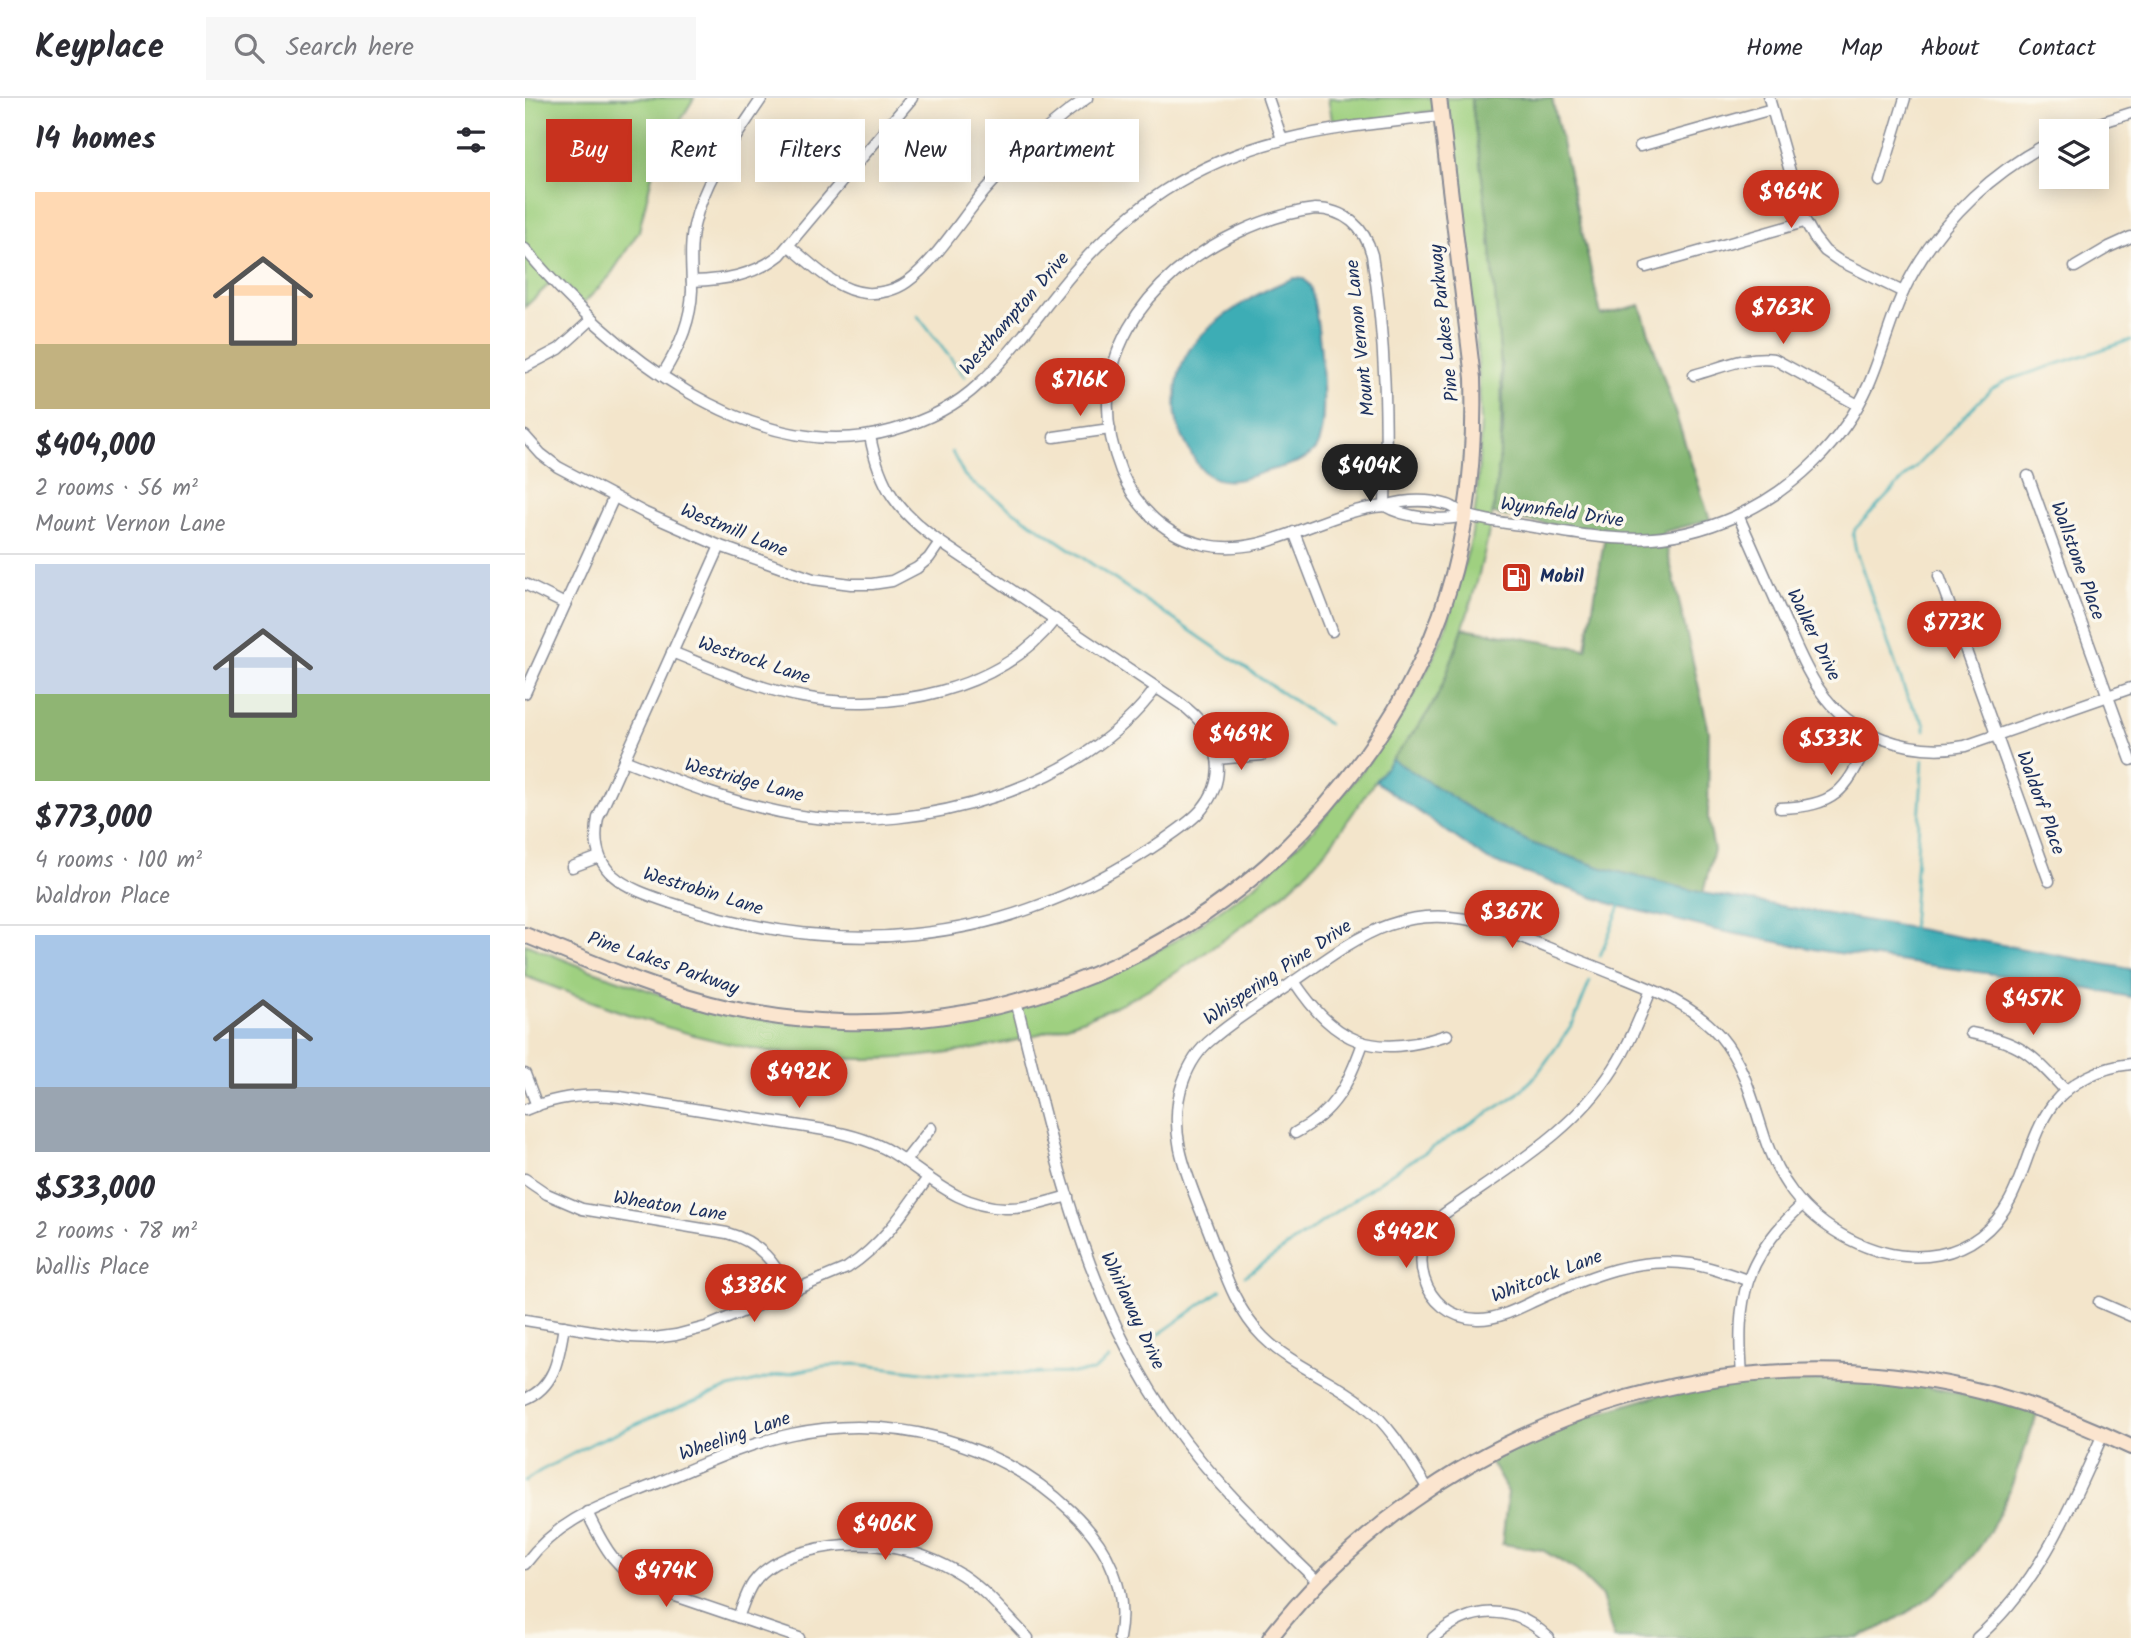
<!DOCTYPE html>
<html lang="en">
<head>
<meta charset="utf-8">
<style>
	body { margin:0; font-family:Kalam,sans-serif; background:#f7f7f7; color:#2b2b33; height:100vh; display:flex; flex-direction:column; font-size:26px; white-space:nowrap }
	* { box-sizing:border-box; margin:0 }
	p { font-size:23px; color:#7c7c81 }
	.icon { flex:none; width:38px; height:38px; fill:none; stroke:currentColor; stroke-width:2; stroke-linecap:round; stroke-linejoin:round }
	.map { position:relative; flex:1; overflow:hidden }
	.side { display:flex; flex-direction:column; background:#fff; width:525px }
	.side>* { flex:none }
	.guide { position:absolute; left:21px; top:21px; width:665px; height:63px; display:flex; gap:14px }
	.buttons { position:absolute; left:1514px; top:21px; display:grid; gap:14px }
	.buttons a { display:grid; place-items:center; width:70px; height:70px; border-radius:0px; background:#fff; box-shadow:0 4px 18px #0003; font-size:35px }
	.price { position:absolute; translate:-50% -60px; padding:0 16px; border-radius:24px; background:#c8321e; color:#fff; font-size:23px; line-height:46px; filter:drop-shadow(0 2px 4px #0008) }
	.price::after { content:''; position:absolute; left:50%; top:42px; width:21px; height:16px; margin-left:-10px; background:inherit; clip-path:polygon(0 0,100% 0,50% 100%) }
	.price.selected { background:#222; color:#fff }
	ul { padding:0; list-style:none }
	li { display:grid; align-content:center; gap:14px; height:371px; padding:0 35px }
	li+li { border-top:2px solid #e1e1e2 }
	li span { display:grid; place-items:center; height:217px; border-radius:0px; color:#555 }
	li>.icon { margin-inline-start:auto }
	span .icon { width:126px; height:126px; fill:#fffc; stroke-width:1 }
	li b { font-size:30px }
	h2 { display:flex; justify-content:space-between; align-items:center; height:84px; padding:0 35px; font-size:30px }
	.tag { padding:0 24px; border-radius:0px; background:#fff; box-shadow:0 4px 18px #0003; font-size:24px; line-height:63px }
	.tag.selected { background:#c8321e; color:#fff }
	header { display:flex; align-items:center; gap:42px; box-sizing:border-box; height:98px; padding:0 35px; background:#fff; border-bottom:2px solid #e1e1e2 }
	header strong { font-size:33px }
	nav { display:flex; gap:38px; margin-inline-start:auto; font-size:24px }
	.search { width:490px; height:63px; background:#f7f7f7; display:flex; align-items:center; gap:18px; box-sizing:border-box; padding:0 24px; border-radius:0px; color:#7c7c81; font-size:26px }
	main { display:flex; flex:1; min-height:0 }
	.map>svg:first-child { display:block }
</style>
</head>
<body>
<header>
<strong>Keyplace</strong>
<div class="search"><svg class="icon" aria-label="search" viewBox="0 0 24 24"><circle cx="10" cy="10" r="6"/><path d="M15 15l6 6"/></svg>Search here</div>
<nav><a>Home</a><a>Map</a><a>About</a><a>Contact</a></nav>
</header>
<main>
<section class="side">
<h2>14 homes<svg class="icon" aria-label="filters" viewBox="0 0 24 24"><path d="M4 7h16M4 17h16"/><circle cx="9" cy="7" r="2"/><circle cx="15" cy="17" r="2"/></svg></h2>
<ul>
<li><span style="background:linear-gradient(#ffd9b3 70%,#c2b280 0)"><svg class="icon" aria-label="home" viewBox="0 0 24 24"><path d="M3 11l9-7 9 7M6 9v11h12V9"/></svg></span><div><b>$404,000</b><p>2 rooms · 56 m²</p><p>Mount Vernon Lane</p></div></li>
<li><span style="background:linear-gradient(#c9d6e8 60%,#8fb573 0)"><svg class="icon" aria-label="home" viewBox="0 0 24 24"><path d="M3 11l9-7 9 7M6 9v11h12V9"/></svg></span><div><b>$773,000</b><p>4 rooms · 100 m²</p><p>Waldron Place</p></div></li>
<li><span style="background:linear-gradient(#a9c7e8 70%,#9aa5b1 0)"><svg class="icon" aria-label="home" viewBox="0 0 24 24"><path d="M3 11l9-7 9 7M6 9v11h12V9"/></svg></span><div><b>$533,000</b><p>2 rooms · 78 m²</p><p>Wallis Place</p></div></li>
</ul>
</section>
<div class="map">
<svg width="1606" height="1540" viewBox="0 0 1606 1540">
	<rect width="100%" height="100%" fill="#fbf7ec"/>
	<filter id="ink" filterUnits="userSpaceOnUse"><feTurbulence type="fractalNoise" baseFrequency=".0143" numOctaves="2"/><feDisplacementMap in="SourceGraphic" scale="14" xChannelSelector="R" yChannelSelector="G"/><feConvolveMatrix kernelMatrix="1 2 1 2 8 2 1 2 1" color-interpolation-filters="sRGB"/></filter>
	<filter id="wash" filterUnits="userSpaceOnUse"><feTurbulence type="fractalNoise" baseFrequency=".00686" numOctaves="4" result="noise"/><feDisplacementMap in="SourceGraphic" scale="28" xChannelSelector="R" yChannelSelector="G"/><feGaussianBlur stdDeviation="1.57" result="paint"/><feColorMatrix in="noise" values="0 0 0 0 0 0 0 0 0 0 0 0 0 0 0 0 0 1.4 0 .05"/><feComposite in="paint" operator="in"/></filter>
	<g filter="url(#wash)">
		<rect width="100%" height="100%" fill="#f3e5cb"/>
		<g fill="#9fd080" stroke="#5d806f" stroke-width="2">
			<polygon points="0,0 169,0 130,65 114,133 84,179 57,207 31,180 0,209"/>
			<polygon points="803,0 908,0 909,13 808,27"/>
			<path d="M920 0H946C956 64 964 127 970 192 977 268 981 342 967 418 959 462 947 505 932 547 925 566 920 585 910 602 894 632 871 656 850 683 832 708 816 735 796 758 769 790 734 816 701 840 665 866 627 892 586 910 495 950 389 967 290 959 188 951 95 915 0 878V846L65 872 146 900 248 923 467 915 519 902 572 882 617 861 663 835 730 787 788 732 836 674 871 626 888 599 905 566 920 533 946 442 952 398 956 324 952 248Z"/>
		</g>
		<g fill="#7fb26e" stroke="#4d7066" stroke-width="2">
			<path d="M946 0H1027L1076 217 1115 207 1185 422 1138 434 1184 633 1183 722 1189 752 1178 795 1074 769 1006 745 971 727 867 661C883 642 898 624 910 603 922 580 929 555 938 530L1061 551 1080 437 968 416 978 331V289L965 138Z"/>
			<path d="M1324 1280 1377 1284 1449 1298 1513 1314C1498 1355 1485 1400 1462 1438 1433 1485 1383 1519 1333 1540H1089L1077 1498 1052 1473 1017 1452 977 1446 983 1394 964 1361 1061 1319 1141 1295 1226 1282Z"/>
		</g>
		<g fill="#3cadb5" stroke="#2c6e8a" stroke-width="2">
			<path d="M769 180 779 181 785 188C794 214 808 336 788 354 777 366 754 369 739 374 722 380 701 388 683 377 672 370 665 353 659 342 651 328 649 313 651 296 652 279 657 261 668 247 690 219 736 192 769 180Z"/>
			<polygon points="867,661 971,727 1006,745 1074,769 1178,795 1387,830 1606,871 1606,899 1519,883 1299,853 1191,832 1087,806 963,762 850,683"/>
		</g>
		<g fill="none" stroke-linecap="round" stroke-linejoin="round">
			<g stroke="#3cadb5" stroke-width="2.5">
				<polyline points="392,217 440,279"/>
				<polyline points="427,354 439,377 446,384 803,626"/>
				<polyline points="1400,632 1400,626 1382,599 1331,453 1328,438 1330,431 1465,292 1483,282 1606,242"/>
				<polyline points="1387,833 1398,662"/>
				<polyline points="1075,858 1096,806"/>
				<polyline points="720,1178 867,1075 990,998 1010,979 1035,944 1049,923 1065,883"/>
				<polyline points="619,1247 696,1192"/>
				<polyline points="0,1383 15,1373 70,1344 135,1316 201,1291 250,1278 298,1268 330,1266 415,1276 553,1275 568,1273 584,1261"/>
			</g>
		</g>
	</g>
	<g filter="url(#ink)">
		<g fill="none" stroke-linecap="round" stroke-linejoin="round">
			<defs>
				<g id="street">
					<polyline points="743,0 757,41"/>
					<polyline points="1244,0 1278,119 1289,139 1300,153 1313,162 1378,194"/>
					<polyline points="1550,33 1606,15"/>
					<polyline points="1115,48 1247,11"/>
					<polyline points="1355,83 1380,0"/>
					<path d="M790 111C819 111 840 129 847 157 861 243 862 322 860 408 798 412 744 460 681 447 641 439 611 410 596 373 554 267 619 178 714 134 738 123 763 114 790 111Z"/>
					<path d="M264 148C287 166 311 193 341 195 355 196 371 192 382 184 409 165 437 120 459 94 489 59 524 26 562 0"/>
					<path d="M0 151C83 251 229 372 368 332 400 323 430 309 454 286 492 251 519 207 553 169 579 140 607 114 639 93 729 35 814 30 916 18"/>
					<polyline points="1121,169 1279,124"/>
					<polyline points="1550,169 1584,149 1606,139"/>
					<path d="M167 183C200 182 228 178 255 157L387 0"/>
					<polyline points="0,269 34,251 66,222"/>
					<path d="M137 277C154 251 166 224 167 192 167 171 164 149 169 128 179 81 211 39 237 0"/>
					<path d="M1169 277C1195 270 1223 257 1249 261L1333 307"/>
					<polyline points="0,338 16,356 33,369 120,415 195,448 288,481 326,486 347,486 367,483 392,470 404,460 415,444"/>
					<polyline points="529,339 585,331"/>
					<polyline points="1503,378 1606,662"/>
					<path d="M940 417C920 425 878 419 860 408 880 402 902 401 923 407 930 409 935 415 941 417 946 419 952 420 957 421 974 425 992 426 1009 429 1086 442 1137 451 1211 418 1269 392 1318 344 1344 286 1360 249 1368 209 1389 173 1421 118 1469 73 1526 44"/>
					<path d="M1213 417C1227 449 1242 482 1256 514 1268 540 1278 568 1294 591 1325 638 1386 658 1440 648L1606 590"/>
					<polyline points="769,434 807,533"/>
					<path d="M195 448 73 720C62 777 102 790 146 805 225 832 307 845 390 836 429 832 468 824 504 811 553 794 598 770 640 741 653 732 667 723 677 711 707 675 691 631 656 606L415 444C373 414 355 390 345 338"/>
					<polyline points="1414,478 1524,783"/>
					<polyline points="0,486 40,506"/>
					<path d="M147 554C189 571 233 591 278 599 362 615 476 594 530 521"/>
					<polyline points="0,595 89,399"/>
					<polyline points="692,661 737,657"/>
					<path d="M99 662C156 685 214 708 276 718 395 736 558 690 631 590"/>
					<path d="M1255 710C1318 708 1321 688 1348 637"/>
					<polyline points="47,769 74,759"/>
					<path d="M769 883C811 947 849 961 922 937"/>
					<path d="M1126 892C1115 919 1105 945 1089 970 1048 1035 980 1072 919 1116 877 1150 897 1219 952 1221 975 1222 997 1208 1018 1199 1065 1178 1113 1158 1166 1166 1186 1169 1204 1176 1222 1182"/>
					<path d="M491 903C529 1052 558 1200 649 1328 690 1386 742 1434 793 1484"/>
					<path d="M1446 935C1497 944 1507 957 1541 993"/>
					<polyline points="0,976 12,1008"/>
					<path d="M0 1012C30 999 62 995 95 999L300 1032C323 1036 346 1042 366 1054 405 1078 430 1108 480 1110 501 1111 522 1104 543 1098"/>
					<path d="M770 1035C810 1014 823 987 838 945"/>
					<polyline points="380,1063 406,1030"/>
					<path d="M0 1081 22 1096 57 1111 202 1135C234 1144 251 1164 264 1195"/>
					<polyline points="1574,1204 1606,1218"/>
					<path d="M0 1222 105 1239 129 1240 151 1237 181 1229 322 1170C357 1147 379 1114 402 1081"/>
					<path d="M1217 1277C1211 1201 1219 1160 1277 1107"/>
					<path d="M0 1301C31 1289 34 1257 39 1228"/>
					<path d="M903 1391C884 1361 867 1329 839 1307 807 1281 767 1268 738 1239 709 1210 698 1169 683 1131 665 1084 640 1036 658 984 664 967 673 952 687 941 710 921 736 905 761 889 829 842 875 801 963 826 1000 840 1035 855 1071 869 1115 887 1163 901 1195 938 1217 964 1226 996 1236 1028 1251 1080 1276 1116 1324 1141 1383 1171 1451 1165 1485 1102 1501 1072 1507 1034 1528 1006 1546 983 1577 969 1606 966"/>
					<path d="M62 1414C79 1450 92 1474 130 1491L274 1540"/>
					<path d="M0 1466C36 1418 80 1407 133 1385 176 1367 220 1346 267 1336 365 1315 473 1343 546 1413 582 1447 604 1490 594 1540"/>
					<path d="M213 1519C218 1508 221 1495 228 1485 241 1467 262 1458 283 1453 335 1439 391 1448 437 1477 463 1494 481 1518 503 1540"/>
					<path d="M908 1540C945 1507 988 1505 1024 1540"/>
					<path d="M1452 1540C1515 1485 1545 1410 1578 1336"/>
				</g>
				<g id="secondary">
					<path d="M0 837C64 863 135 895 203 910 240 918 279 923 317 924 515 929 699 838 821 683 866 626 902 563 923 494 944 426 950 351 948 280L914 0"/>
					<path d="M745 1540C908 1330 1182 1231 1442 1290 1500 1303 1553 1324 1606 1349"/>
				</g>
			</defs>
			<use href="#street" stroke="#878a94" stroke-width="13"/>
			<use href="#secondary" stroke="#878a94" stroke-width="18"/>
			<use href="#street" stroke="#fff" stroke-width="10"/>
			<use href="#secondary" stroke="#fbe5cf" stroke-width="14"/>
		</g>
	</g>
	<defs>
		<symbol id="fuel-square" viewBox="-11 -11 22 22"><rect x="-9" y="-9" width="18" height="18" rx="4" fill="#c8321e" stroke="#fbf7ec"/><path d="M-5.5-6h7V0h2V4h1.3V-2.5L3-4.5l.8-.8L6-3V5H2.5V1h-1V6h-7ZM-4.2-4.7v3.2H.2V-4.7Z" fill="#fff"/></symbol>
	</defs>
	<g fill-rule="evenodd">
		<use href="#fuel-square" x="974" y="462" width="35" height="35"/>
	</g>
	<g text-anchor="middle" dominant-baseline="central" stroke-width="7" stroke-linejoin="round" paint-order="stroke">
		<g font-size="19" fill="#1b2f5e" stroke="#fbf7ec">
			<text transform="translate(490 216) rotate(-49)">Westhampton Drive</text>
			<text transform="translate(920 225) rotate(-96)">Pine Lakes Parkway</text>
			<text transform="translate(836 240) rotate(-96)">Mount Vernon Lane</text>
			<text transform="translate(1037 415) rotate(8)">Wynnfield Drive</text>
			<text transform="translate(209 433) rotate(22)">Westmill Lane</text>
			<text transform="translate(1552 463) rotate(70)">Wallstone Place</text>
			<text transform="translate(1288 537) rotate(64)">Walker Drive</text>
			<text transform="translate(229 563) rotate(18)">Westrock Lane</text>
			<text transform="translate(219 683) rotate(15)">Westridge Lane</text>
			<text transform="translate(1515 705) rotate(70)">Waldorf Place</text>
			<text transform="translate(178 794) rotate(17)">Westrobin Lane</text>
			<text transform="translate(138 866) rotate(19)">Pine Lakes Parkway</text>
			<text transform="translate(753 875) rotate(-34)">Whispering Pine Drive</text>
			<text transform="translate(145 1109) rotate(9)">Wheaton Lane</text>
			<text transform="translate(1022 1179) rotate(-21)">Whitcock Lane</text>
			<text transform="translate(607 1213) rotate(65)">Whirlaway Drive</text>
			<text transform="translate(210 1339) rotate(-19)">Wheeling Lane</text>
		</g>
		<g font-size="19" font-weight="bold" fill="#1b2f5e" stroke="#fbf7ec" text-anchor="start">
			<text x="1015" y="479">Mobil</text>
		</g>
	</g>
</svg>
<div class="buttons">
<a><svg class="icon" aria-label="layers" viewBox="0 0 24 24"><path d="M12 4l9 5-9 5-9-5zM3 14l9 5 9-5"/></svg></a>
</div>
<b class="price" style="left:1266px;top:132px">$964K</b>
<b class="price" style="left:1258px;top:248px">$763K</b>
<b class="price" style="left:555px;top:320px">$716K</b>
<b class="price selected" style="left:845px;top:406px">$404K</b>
<b class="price" style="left:1429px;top:563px">$773K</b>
<b class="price" style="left:716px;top:674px">$469K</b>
<b class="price" style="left:1306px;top:679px">$533K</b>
<b class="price" style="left:987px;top:852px">$367K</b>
<b class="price" style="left:1508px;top:939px">$457K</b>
<b class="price" style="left:274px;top:1012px">$492K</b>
<b class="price" style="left:881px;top:1172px">$442K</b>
<b class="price" style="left:229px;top:1226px">$386K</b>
<b class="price" style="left:360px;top:1464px">$406K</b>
<b class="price" style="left:141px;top:1511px">$474K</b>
<div class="guide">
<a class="tag selected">Buy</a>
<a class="tag">Rent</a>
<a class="tag">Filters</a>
<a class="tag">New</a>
<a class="tag">Apartment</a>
</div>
</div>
</main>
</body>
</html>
